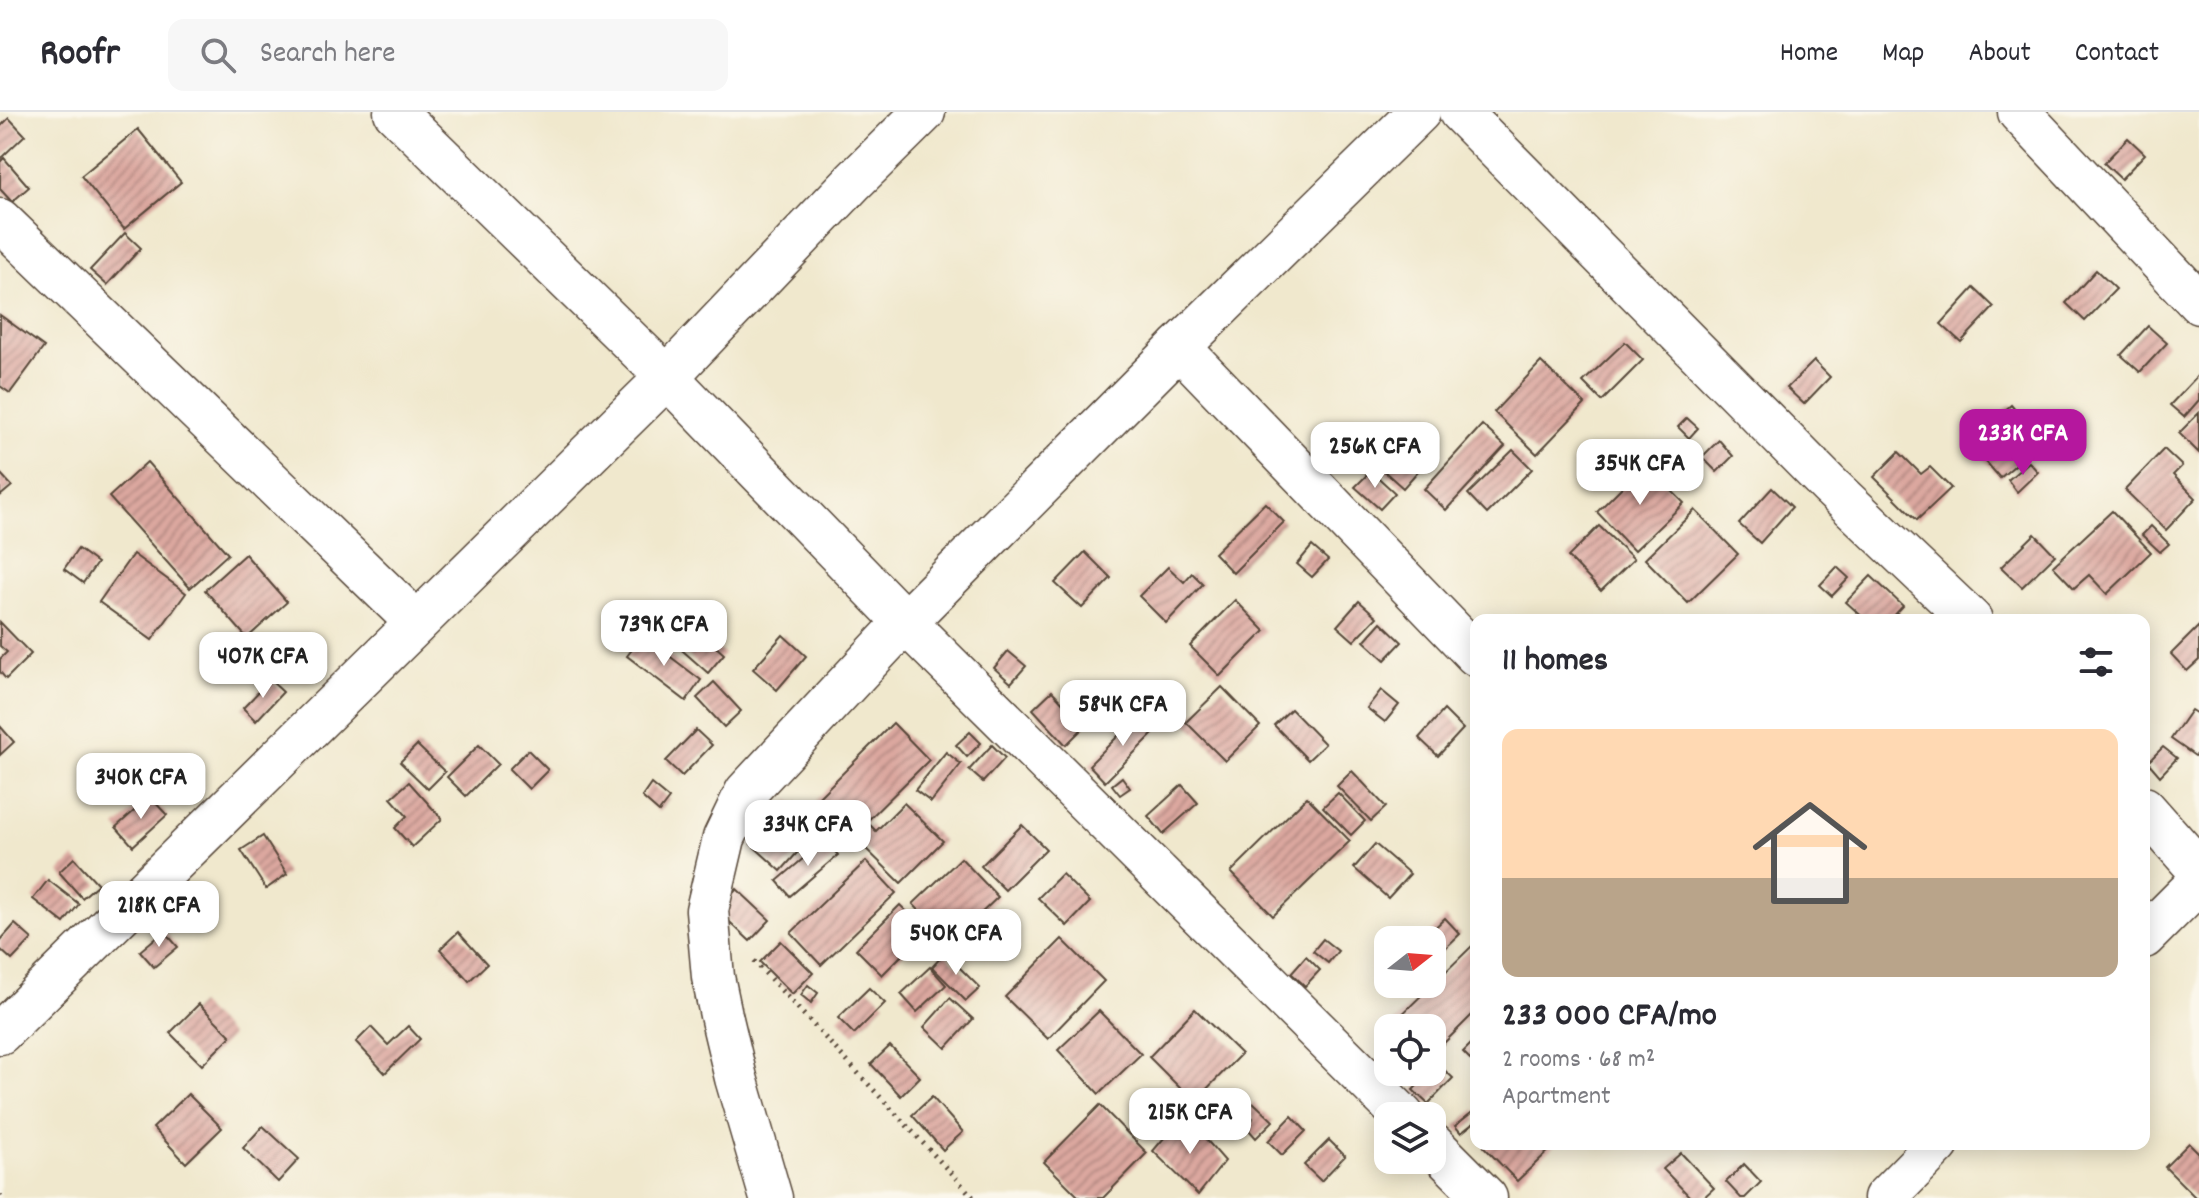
<!DOCTYPE html>
<html lang="en">
<head>
<meta charset="utf-8">
<style>
	body { margin:0; font-family:Dekko,sans-serif; background:#f7f7f7; color:#2b2b33; height:100vh; display:flex; flex-direction:column; font-size:30px; white-space:nowrap }
	* { box-sizing:border-box; margin:0 }
	p { font-size:26px; color:#7c7c81 }
	.icon { flex:none; width:44px; height:44px; fill:none; stroke:currentColor; stroke-width:2; stroke-linecap:round; stroke-linejoin:round }
	.map { position:relative; flex:1; overflow:hidden }
	.panel { position:absolute; left:1470px; top:502px; width:680px; height:536px; display:flex; flex-direction:column; background:#fff; border-radius:16px; box-shadow:0 4px 20px #0003 }
	.panel>* { flex:none }
	.needle { width:52px; rotate:73deg }
	.tools { position:absolute; left:1374px; top:814px; display:grid; gap:16px }
	.tools a { display:grid; place-items:center; width:72px; height:72px; border-radius:16px; background:#fff; box-shadow:0 4px 20px #0003; font-size:40px }
	.price { position:absolute; translate:-50% -68px; padding:0 18px; border-radius:16px; background:#fff; color:#222; font-size:26px; line-height:52px; filter:drop-shadow(0 2px 4px #0008) }
	.price::after { content:''; position:absolute; left:50%; top:48px; width:24px; height:18px; margin-left:-12px; background:inherit; clip-path:polygon(0 0,100% 0,50% 100%) }
	.price.active { background:#b5179e; color:#fff }
	ul { padding:0; list-style:none }
	li { display:grid; align-content:center; gap:16px; height:424px; padding:0 32px }
	li span { display:grid; place-items:center; height:248px; border-radius:16px; color:#555 }
	li>.icon { margin-inline-start:auto }
	span .icon { width:144px; height:144px; fill:#fffc; stroke-width:1 }
	li b { font-size:34px }
	h2 { display:flex; justify-content:space-between; align-items:center; height:96px; padding:0 32px; font-size:34px }
	header { display:flex; align-items:center; gap:48px; box-sizing:border-box; height:112px; padding:0 40px; background:#fff; border-bottom:2px solid #e1e1e2 }
	header strong { font-size:38px }
	nav { display:flex; gap:44px; margin-inline-start:auto; font-size:28px }
	.search { width:560px; height:72px; background:#f7f7f7; display:flex; align-items:center; gap:20px; box-sizing:border-box; padding:0 28px; border-radius:16px; color:#7c7c81; font-size:30px }
	.map>svg:first-child { display:block }
</style>
</head>
<body>
<header>
<strong>Roofr</strong>
<div class="search"><svg class="icon" aria-label="search" viewBox="0 0 24 24"><circle cx="10" cy="10" r="6"/><path d="M15 15l6 6"/></svg>Search here</div>
<nav><a>Home</a><a>Map</a><a>About</a><a>Contact</a></nav>
</header>
<div class="map">
<svg width="2199" height="1086" viewBox="0 0 2199 1086">
	<defs>
		<pattern id="building-hatch" width="6" height="6" patternUnits="userSpaceOnUse" patternTransform="scale(2)"><rect width="6" height="6" fill="#dba79f"/><path d="M-1 1l2-2M0 6l6-6M5 7l2-2" fill="none" stroke="#b38881"/></pattern>
	</defs>
	<rect width="100%" height="100%" fill="#fbf7ec"/>
	<filter id="ink" filterUnits="userSpaceOnUse"><feTurbulence type="fractalNoise" baseFrequency=".0125" numOctaves="2"/><feDisplacementMap in="SourceGraphic" scale="16" xChannelSelector="R" yChannelSelector="G"/><feConvolveMatrix kernelMatrix="1 2 1 2 8 2 1 2 1" color-interpolation-filters="sRGB"/></filter>
	<filter id="wash" filterUnits="userSpaceOnUse"><feTurbulence type="fractalNoise" baseFrequency=".006" numOctaves="4" result="noise"/><feDisplacementMap in="SourceGraphic" scale="32" xChannelSelector="R" yChannelSelector="G"/><feGaussianBlur stdDeviation="1.8" result="paint"/><feColorMatrix in="noise" values="0 0 0 0 0 0 0 0 0 0 0 0 0 0 0 0 0 1.4 0 .05"/><feComposite in="paint" operator="in"/></filter>
	<g filter="url(#wash)">
		<rect width="100%" height="100%" fill="#f0e8cd"/>
		<g id="blocks">
			<g fill="url(#building-hatch)">
				<polygon points="9,6 25,23 0,47 0,15"/>
				<polygon points="138,17 181,70 124,117 81,64"/>
				<polygon points="2128,26 2145,42 2121,67 2104,51"/>
				<polygon points="4,46 29,75 12,90 0,77 0,50"/>
				<polygon points="125,121 141,136 107,173 90,158"/>
				<polygon points="2096,158 2116,177 2085,209 2066,191"/>
				<polygon points="1974,176 1994,195 1961,230 1941,212"/>
				<polygon points="0,203 44,235 10,281 0,274"/>
				<polygon points="2148,214 2167,231 2140,260 2121,243"/>
				<polygon points="1625,230 1643,248 1602,289 1583,270"/>
				<polygon points="1814,249 1830,265 1804,292 1787,276"/>
				<polygon points="1541,250 1585,292 1537,342 1494,300"/>
				<polygon points="2199,262 2199,288 2184,305 2170,293"/>
				<polygon points="2011,293 2042,330 2000,366 1969,330"/>
				<polygon points="2199,301 2199,341 2179,321"/>
				<polygon points="1687,306 1698,316 1689,326 1678,315"/>
				<polygon points="1482,313 1505,334 1446,398 1424,377"/>
				<polygon points="1719,328 1733,344 1717,360 1702,345"/>
				<polygon points="2164,337 2182,354 2173,363 2196,386 2166,418 2125,378"/>
				<polygon points="1513,338 1532,357 1487,402 1468,382"/>
				<polygon points="1899,340 1921,362 1930,355 1951,376 1917,408 1874,365"/>
				<polygon points="1400,343 1418,359 1403,376 1385,360"/>
				<polygon points="147,350 228,442 190,476 109,385"/>
				<polygon points="2029,350 2038,360 2017,380 2008,368"/>
				<polygon points="1645,352 1684,391 1634,439 1597,400"/>
				<polygon points="1371,359 1395,381 1380,397 1355,375"/>
				<polygon points="0,361 12,374 0,384"/>
				<polygon points="1772,376 1792,395 1760,431 1739,412"/>
				<polygon points="1265,391 1284,410 1233,461 1214,441"/>
				<polygon points="1695,398 1738,442 1688,491 1645,447"/>
				<polygon points="2112,399 2151,440 2107,482 2089,463 2074,476 2053,454"/>
				<polygon points="1599,414 1634,447 1601,479 1568,445"/>
				<polygon points="2151,414 2169,432 2160,440 2142,423"/>
				<polygon points="2035,422 2055,443 2022,475 2001,455"/>
				<polygon points="1312,434 1328,448 1312,465 1297,452"/>
				<polygon points="78,437 97,451 83,471 64,457"/>
				<polygon points="1085,440 1111,466 1082,496 1055,471"/>
				<polygon points="133,442 186,481 152,528 99,490"/>
				<polygon points="245,442 287,490 247,526 205,478"/>
				<polygon points="1168,455 1184,470 1192,461 1203,472 1166,511 1139,484"/>
				<polygon points="1837,455 1849,466 1832,484 1820,473"/>
				<polygon points="1871,464 1903,494 1890,508 1866,508 1846,490"/>
				<polygon points="1235,488 1265,519 1220,564 1190,534"/>
				<polygon points="1359,489 1377,505 1354,529 1337,514"/>
				<polygon points="675,498 724,542 708,561 658,517"/>
				<polygon points="0,510 31,542 6,567 0,560 0,547 7,540 0,534"/>
				<polygon points="1381,510 1402,530 1385,548 1364,529"/>
				<polygon points="2199,514 2199,548 2187,559 2171,542"/>
				<polygon points="783,523 806,544 777,578 753,557"/>
				<polygon points="643,524 701,568 686,589 627,544"/>
				<polygon points="1008,539 1026,554 1011,571 994,556"/>
				<polygon points="270,568 283,580 256,609 243,596"/>
				<polygon points="714,570 741,599 724,615 697,586"/>
				<polygon points="1222,575 1260,614 1225,649 1186,610"/>
				<polygon points="1381,578 1399,593 1385,610 1367,596"/>
				<polygon points="1052,579 1085,614 1066,633 1033,597"/>
				<polygon points="1103,586 1112,594 1099,607 1091,599"/>
				<polygon points="1291,597 1325,632 1308,648 1274,613"/>
				<polygon points="1444,598 1463,617 1438,644 1419,626"/>
				<polygon points="2191,598 2199,603 2199,639 2195,644 2171,627"/>
				<polygon points="1140,602 1157,618 1105,670 1089,653"/>
				<polygon points="893,611 929,648 852,724 816,688"/>
				<polygon points="0,614 14,630 0,643"/>
				<polygon points="696,618 712,633 682,664 666,649"/>
				<polygon points="970,620 981,631 967,645 956,633"/>
				<polygon points="417,633 445,660 428,677 400,650"/>
				<polygon points="479,633 498,652 466,684 447,665"/>
				<polygon points="992,633 1005,646 983,670 969,658"/>
				<polygon points="2163,635 2177,646 2160,664 2148,650"/>
				<polygon points="528,638 548,658 529,677 509,657"/>
				<polygon points="946,640 961,652 931,690 915,678"/>
				<polygon points="1352,659 1386,695 1371,709 1337,674"/>
				<polygon points="1122,665 1130,676 1120,683 1112,673"/>
				<polygon points="409,670 442,707 412,735 395,716 407,704 391,686"/>
				<polygon points="651,672 669,687 659,700 642,685"/>
				<polygon points="1182,673 1198,691 1163,722 1148,704"/>
				<polygon points="1338,681 1365,709 1351,723 1323,695"/>
				<polygon points="150,685 167,703 133,734 116,715"/>
				<polygon points="1307,685 1350,729 1273,804 1231,760"/>
				<polygon points="790,688 820,715 781,759 751,732"/>
				<polygon points="904,691 943,729 901,771 856,727 870,713 876,719"/>
				<polygon points="1022,713 1046,737 1005,778 981,754"/>
				<polygon points="263,724 287,762 266,777 241,738"/>
				<polygon points="825,728 838,743 790,784 777,769"/>
				<polygon points="1375,732 1410,762 1388,786 1354,756"/>
				<polygon points="74,746 98,772 82,786 59,760"/>
				<polygon points="961,746 998,785 950,831 913,792"/>
				<polygon points="866,749 896,781 821,853 791,821"/>
				<polygon points="1062,762 1090,790 1067,814 1038,786"/>
				<polygon points="48,768 79,792 64,811 33,787"/>
				<polygon points="737,777 770,808 750,829 717,798"/>
				<polygon points="900,793 926,819 882,863 856,837"/>
				<polygon points="1445,806 1460,822 1432,849 1432,828 1422,828"/>
				<polygon points="15,812 32,827 12,848 0,837 0,829"/>
				<polygon points="164,819 178,835 154,855 140,839"/>
				<polygon points="458,820 487,852 469,869 440,837"/>
				<polygon points="1062,827 1104,869 1048,927 1005,885"/>
				<polygon points="1323,827 1338,839 1328,851 1313,839"/>
				<polygon points="781,829 813,861 792,882 760,850"/>
				<polygon points="1476,830 1476,899 1432,943 1432,916 1390,914"/>
				<polygon points="945,841 980,876 966,889 932,855"/>
				<polygon points="1306,844 1320,858 1305,874 1291,861"/>
				<polygon points="930,855 946,873 917,900 901,882"/>
				<polygon points="808,873 818,881 811,891 801,883"/>
				<polygon points="869,876 885,891 854,922 838,906"/>
				<polygon points="950,886 973,907 946,936 924,915"/>
				<polygon points="199,892 231,924 202,953 170,921"/>
				<polygon points="1195,897 1241,942 1194,990 1149,945"/>
				<polygon points="1099,899 1141,942 1099,982 1058,938"/>
				<polygon points="408,914 420,927 385,961 356,930 371,915 388,933"/>
				<polygon points="1476,927 1476,953 1463,940"/>
				<polygon points="890,934 920,965 901,984 871,952"/>
				<polygon points="1438,952 1453,966 1428,992 1413,978"/>
				<polygon points="188,982 222,1016 186,1051 153,1016"/>
				<polygon points="932,985 963,1020 943,1038 912,1003"/>
				<polygon points="1254,991 1273,1009 1256,1026 1249,1018 1253,1006 1245,999"/>
				<polygon points="1100,993 1147,1041 1103,1086 1080,1086 1044,1050"/>
				<polygon points="1476,997 1476,1009 1461,1021 1455,1014"/>
				<polygon points="1292,1004 1306,1019 1282,1043 1268,1029"/>
				<polygon points="1181,1006 1204,1025 1225,1049 1198,1083 1153,1039"/>
				<polygon points="263,1014 299,1047 278,1070 243,1036"/>
				<polygon points="1329,1028 1345,1044 1321,1069 1304,1053"/>
				<polygon points="2189,1031 2199,1041 2199,1086 2196,1086 2165,1055"/>
				<polygon points="1486,1032 1556,1032 1517,1069 1484,1035"/>
				<polygon points="1681,1041 1714,1076 1703,1086 1691,1086 1663,1057"/>
				<polygon points="1744,1052 1761,1070 1745,1086 1741,1086 1726,1070"/>
			</g>
		</g>
	</g>
	<g filter="url(#ink)">
		<use href="#blocks" fill-opacity="0" stroke="#564638" stroke-width="2"/>
		<g fill="none" stroke-linecap="round" stroke-linejoin="round">
			<defs>
				<g id="street">
					<polyline points="395,0 667,265 905,510 1403,1004"/>
					<polyline points="1460,0 1829,373 1971,508"/>
					<polyline points="2019,0 2199,191"/>
					<polyline points="0,108 416,510"/>
					<polyline points="1179,235 1476,543"/>
					<polyline points="2144,696 2199,758"/>
					<polyline points="2144,825 2199,770"/>
					<polyline points="0,921 667,265 853,70 924,0"/>
					<polyline points="1432,1032 1486,1086"/>
					<polyline points="771,1086 736,966 721,903 713,865 707,798 724,726 746,680 905,510 1179,235 1419,0"/>
					<polyline points="1885,1086 1938,1032"/>
				</g>
			</defs>
			<use href="#street" stroke="#564638" stroke-width="45"/>
			<g stroke="#564638" stroke-width="5" stroke-dasharray="2 6" stroke-linecap="butt">
				<polyline points="754,849 974,1086"/>
				<polyline points="0,1083 1,1086"/>
			</g>
			<use href="#street" stroke="#fff" stroke-width="42"/>
		</g>
	</g>
</svg>
<div class="tools">
<a><svg class="needle" viewBox="-14 -14 28 28"><path d="M0-13l5 13h-10z" fill="#e53935"/><path d="M0 13l5-13h-10z" fill="#7c7c81"/></svg></a>
<a><svg class="icon" aria-label="locate" viewBox="0 0 24 24"><circle cx="12" cy="12" r="6"/><path d="M12 2v4M12 18v4M2 12h4M18 12h4"/></svg></a>
<a><svg class="icon" aria-label="layers" viewBox="0 0 24 24"><path d="M12 4l9 5-9 5-9-5zM3 14l9 5 9-5"/></svg></a>
</div>
<b class="price active" style="left:2023px;top:365px">233K CFA</b>
<b class="price" style="left:1375px;top:378px">256K CFA</b>
<b class="price" style="left:1640px;top:395px">354K CFA</b>
<b class="price" style="left:664px;top:556px">739K CFA</b>
<b class="price" style="left:263px;top:588px">407K CFA</b>
<b class="price" style="left:1123px;top:636px">584K CFA</b>
<b class="price" style="left:141px;top:709px">340K CFA</b>
<b class="price" style="left:808px;top:756px">334K CFA</b>
<b class="price" style="left:159px;top:837px">218K CFA</b>
<b class="price" style="left:956px;top:865px">540K CFA</b>
<b class="price" style="left:1190px;top:1044px">215K CFA</b>
<section class="panel">
<h2>11 homes<svg class="icon" aria-label="filters" viewBox="0 0 24 24"><path d="M4 7h16M4 17h16"/><circle cx="9" cy="7" r="2"/><circle cx="15" cy="17" r="2"/></svg></h2>
<ul>
<li><span style="background:linear-gradient(#ffd9b3 60%,#b9a48a 0)"><svg class="icon" aria-label="home" viewBox="0 0 24 24"><path d="M3 11l9-7 9 7M6 9v11h12V9"/></svg></span><div><b>233 000 CFA/mo</b><p>2 rooms · 68 m²</p><p>Apartment</p></div></li>
</ul>
</section>
</div>
</body>
</html>
